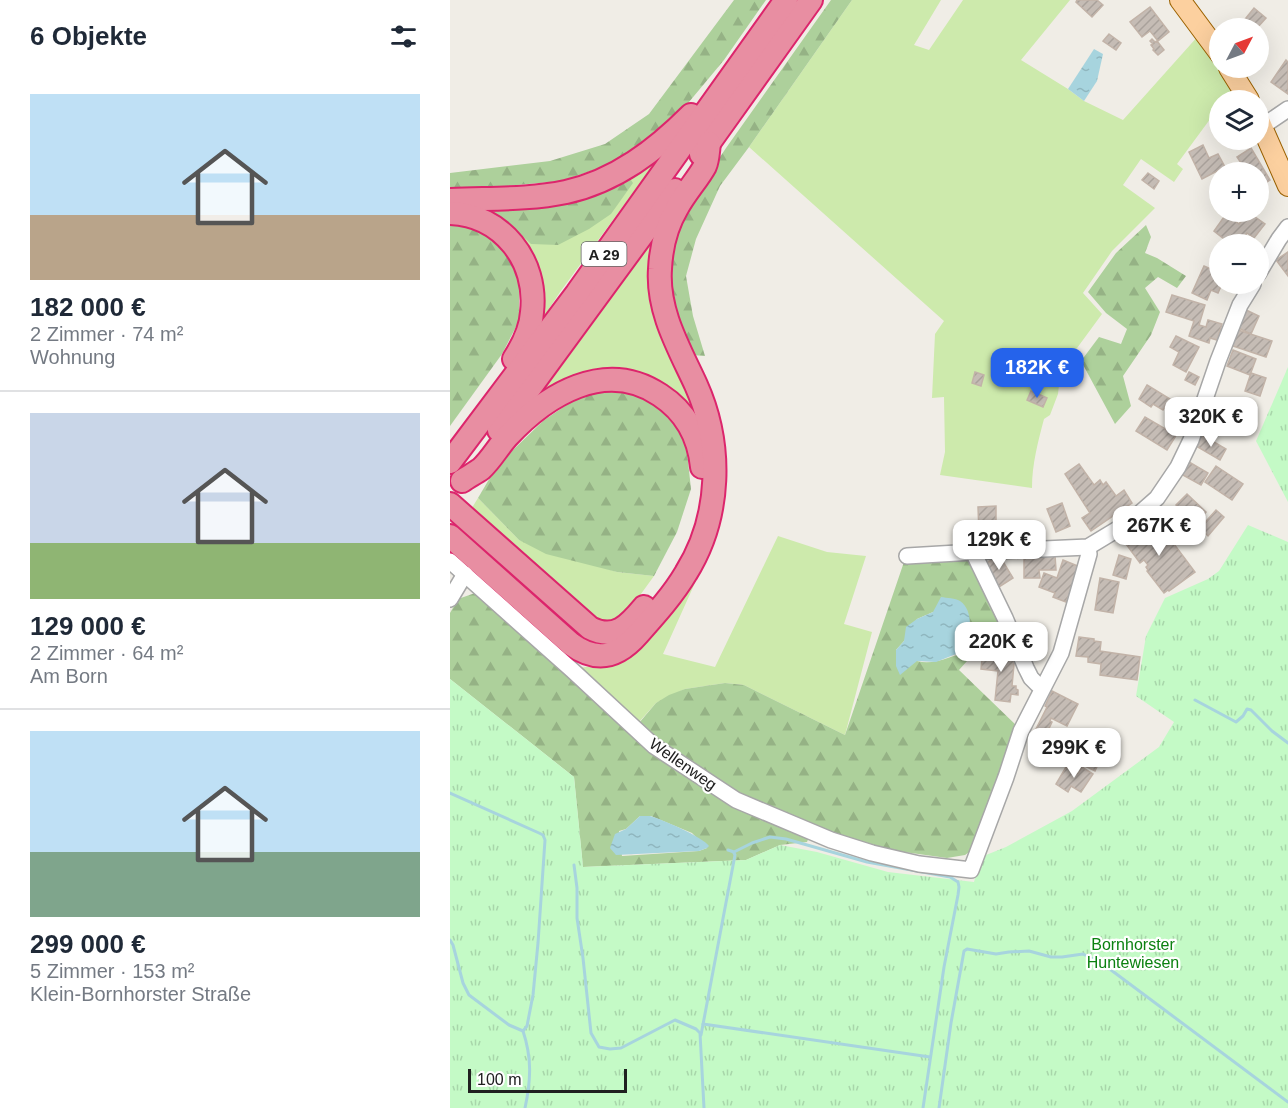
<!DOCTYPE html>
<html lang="de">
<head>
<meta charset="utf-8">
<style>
	body { margin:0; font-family:Helvetica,sans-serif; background:#f2f2f3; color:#1f2937; height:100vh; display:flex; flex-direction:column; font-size:22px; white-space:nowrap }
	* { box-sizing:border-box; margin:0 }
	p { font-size:20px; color:#747a83 }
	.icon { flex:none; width:33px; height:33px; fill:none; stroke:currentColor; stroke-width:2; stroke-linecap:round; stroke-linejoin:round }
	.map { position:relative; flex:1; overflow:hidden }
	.drawer { display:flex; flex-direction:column; background:#fff; width:450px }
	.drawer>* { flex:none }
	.needle { width:39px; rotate:49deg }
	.controls { position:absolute; left:759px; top:18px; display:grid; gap:12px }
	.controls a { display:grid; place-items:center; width:60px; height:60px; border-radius:50%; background:#fff; box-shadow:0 6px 24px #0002; font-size:30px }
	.scale { position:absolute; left:18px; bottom:15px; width:159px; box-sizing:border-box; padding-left:6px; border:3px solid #202020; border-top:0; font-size:16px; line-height:21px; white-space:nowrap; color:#202020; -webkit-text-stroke:4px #fff; paint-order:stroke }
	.price { position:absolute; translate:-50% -51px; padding:0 14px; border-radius:12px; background:#fff; color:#222; font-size:20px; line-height:39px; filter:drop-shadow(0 2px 3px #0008) }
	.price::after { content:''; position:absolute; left:50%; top:36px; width:18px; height:14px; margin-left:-9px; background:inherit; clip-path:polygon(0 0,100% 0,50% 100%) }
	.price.on { background:#2563eb; color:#fff }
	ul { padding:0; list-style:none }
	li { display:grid; align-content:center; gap:12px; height:318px; padding:0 30px }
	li+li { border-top:2px solid #e0e1e3 }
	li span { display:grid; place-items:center; height:186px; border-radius:0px; color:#555 }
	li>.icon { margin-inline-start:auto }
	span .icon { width:108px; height:108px; fill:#fffc; stroke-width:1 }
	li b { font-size:26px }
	h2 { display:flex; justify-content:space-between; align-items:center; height:72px; padding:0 30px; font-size:26px }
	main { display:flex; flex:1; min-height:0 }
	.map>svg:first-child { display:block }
</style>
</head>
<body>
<main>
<section class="drawer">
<h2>6 Objekte<svg class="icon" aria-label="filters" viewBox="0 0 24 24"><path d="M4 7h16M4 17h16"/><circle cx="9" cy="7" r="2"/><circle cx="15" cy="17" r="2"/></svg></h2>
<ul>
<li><span style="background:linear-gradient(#bfe0f5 65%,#b9a48a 0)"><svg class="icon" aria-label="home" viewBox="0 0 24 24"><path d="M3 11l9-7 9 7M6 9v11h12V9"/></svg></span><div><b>182 000 €</b><p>2 Zimmer · 74 m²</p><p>Wohnung</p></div></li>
<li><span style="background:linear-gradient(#c9d6e8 70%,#8fb573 0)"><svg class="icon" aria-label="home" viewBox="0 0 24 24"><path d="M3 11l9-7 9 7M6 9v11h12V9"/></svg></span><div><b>129 000 €</b><p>2 Zimmer · 64 m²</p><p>Am Born</p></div></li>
<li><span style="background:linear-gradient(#bfe0f5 65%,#7fa58c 0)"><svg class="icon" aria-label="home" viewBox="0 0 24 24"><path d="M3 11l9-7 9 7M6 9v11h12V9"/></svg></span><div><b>299 000 €</b><p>5 Zimmer · 153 m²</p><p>Klein-Bornhorster Straße</p></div></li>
</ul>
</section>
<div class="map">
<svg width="838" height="1108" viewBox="0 0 838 1108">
	<defs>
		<pattern id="forest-firs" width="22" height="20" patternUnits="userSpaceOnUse" patternTransform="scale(1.5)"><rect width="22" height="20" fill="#add09b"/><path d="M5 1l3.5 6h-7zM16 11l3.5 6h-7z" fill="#95b285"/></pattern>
		<pattern id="park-tufts" width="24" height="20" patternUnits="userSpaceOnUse" patternTransform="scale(1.5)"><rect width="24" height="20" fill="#c4fac6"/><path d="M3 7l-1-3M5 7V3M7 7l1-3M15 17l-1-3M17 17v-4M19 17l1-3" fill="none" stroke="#a8d6aa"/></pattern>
		<pattern id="water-ripples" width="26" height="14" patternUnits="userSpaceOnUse" patternTransform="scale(1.5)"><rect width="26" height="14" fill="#a7d4de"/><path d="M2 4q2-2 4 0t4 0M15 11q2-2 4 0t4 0" fill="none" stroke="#8fb6be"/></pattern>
		<pattern id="building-hatch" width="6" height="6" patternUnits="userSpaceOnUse" patternTransform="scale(1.5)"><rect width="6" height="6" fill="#c5bcb5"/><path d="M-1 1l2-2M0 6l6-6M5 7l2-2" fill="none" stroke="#a9a19b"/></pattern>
	</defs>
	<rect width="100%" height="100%" fill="#f0ede6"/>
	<g fill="#cdeaac" fill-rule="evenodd">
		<path d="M402 0H491L464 45 479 50 513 0H620L571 60 618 89 634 101 673 120 749 35 769 65 770 68 785 87 774 100H770L769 107 727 164 733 169 724 182 691 159 673 185 705 208 662 251 633 293 652 314 619 359 609 385 608 394 600 415 594 419C588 442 582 464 582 488L490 475 495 452 494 397 482 398 485 334 494 321 299 147Z"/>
		<path d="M221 141 110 292 83 333 76 248 2 206 89 201ZM44 214H161L63 227Z"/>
		<polygon points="216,223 208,246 258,449 169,373 76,415"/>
		<polygon points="28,498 69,540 167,572 204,576 180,609 164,622 142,619 20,511"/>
		<polygon points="328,536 377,552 416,556 394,624 422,632 395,735 294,685 275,683 235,689 206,703 189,722 128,668 168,663 222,610 249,574 213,654 265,667"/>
	</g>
	<g fill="url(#forest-firs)" fill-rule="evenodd">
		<polygon points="284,0 316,0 274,60 234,108 210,134 175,159 112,181 0,191 0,173 100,161 155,144 199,114"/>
		<polygon points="381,0 402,0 299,147 270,186 246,239 236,276 243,316 255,356 242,355 227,314 219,273 232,214 276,148"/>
		<polygon points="179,177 183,183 161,214 139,229 108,245 81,244 63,227 44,214 43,207"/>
		<polygon points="0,221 17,223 45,239 58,257 69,282 69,321 52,354 0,426"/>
		<polygon points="696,225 701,237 695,253 707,258 736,276 727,288 708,277 695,288 710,312 701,335 673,376 681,406 665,424 631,361 649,337 671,344 677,329 656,313 638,292 666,253"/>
		<polygon points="165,390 193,396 210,408 222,420 236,443 241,489 227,532 204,576 167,572 96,554 69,540 28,498 38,481 62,451 93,421 128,397"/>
		<path d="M522 556 552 622 509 670 569 728 522 850 515 855 497 858 440 850 389 834 288 797 209 745 189 723 206 703 219 695 235 689 275 683 294 685 395 735 455 559ZM483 612 521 629 518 652C502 655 485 666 467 661 460 659 453 653 446 650L454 641 467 619Z"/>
		<path d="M28 592 209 755 359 837 357 842 330 845 296 860 133 867 124 777 0 679V613L8 599ZM190 816H201L242 833 257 848 249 851 172 856 169 831 176 829Z"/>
	</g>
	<g fill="url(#park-tufts)">
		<polygon points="838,367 838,502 806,441"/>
		<polygon points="798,525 838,542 838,1108 0,1108 0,679 124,777 133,867 296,860 330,845 367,852 438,872 524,882 531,857 556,847 622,811 709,747 724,722 686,696 696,636 715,598 758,579 769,571"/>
	</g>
	<g fill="url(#water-ripples)">
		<polygon points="644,49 653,54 647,81 634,101 618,89"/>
		<path d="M491 597C497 598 505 598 510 601 525 611 519 637 519 652L506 654 486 662 467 661 450 675 446 666V650L454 641 456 627 467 619 483 612Z"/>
		<path d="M190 816C194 816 197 816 200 816 211 819 253 837 259 846L257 848 249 851 166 855 160 848 165 834 176 829Z"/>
	</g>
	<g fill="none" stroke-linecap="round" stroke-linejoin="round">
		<g stroke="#a7d4de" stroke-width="3">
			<polyline points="745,700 786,722 793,716 797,709 801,710 822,731 838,743"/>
			<path d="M0 793 89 833 93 835 95 840 88 943 83 995 77 1026 73 1031C82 1058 81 1080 75 1108"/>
			<polyline points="278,850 284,852 302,843 320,837 336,839 417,862 500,877 508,882 509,887 508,895 494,967 473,1108"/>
			<polyline points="124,865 127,888 127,918 133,958 141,1033 149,1047 160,1049 171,1048 225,1020 246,1029 250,1033 254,1108"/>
			<polyline points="0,940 3,945 13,983 19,995 59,1025 73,1031"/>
			<polyline points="253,1024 480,1057"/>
			<polyline points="251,1035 285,855 284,853"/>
			<polyline points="489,1108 501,1023 514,951 517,949 546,954 559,952 579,951 601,957 612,957 633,954 653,964 838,1102"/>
		</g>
	</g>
	<g fill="url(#building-hatch)" stroke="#c2b3a8" stroke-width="1.5">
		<polygon points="627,0 647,0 653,5 642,17 626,2"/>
		<polygon points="700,7 719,32 708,41 700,31 692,37 680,22"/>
		<polygon points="804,8 816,18 807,28 798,28 792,23"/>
		<polygon points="659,34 671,43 666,50 653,41"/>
		<polygon points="702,39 705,42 707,41 714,50 708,55 703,50 704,49 701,45 703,44 700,41"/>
		<polygon points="836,60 838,62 838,94 821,82"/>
		<polygon points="753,145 759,158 768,154 775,167 752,179 739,152"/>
		<polygon points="801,148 820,180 808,188 808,172 797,172 787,157"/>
		<polygon points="698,173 709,181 704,189 692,180"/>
		<polygon points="798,212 815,224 804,238 797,233 788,244 778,244 779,243 764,231 776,214 789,224"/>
		<polygon points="838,252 838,276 826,260"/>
		<polygon points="754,266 770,273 770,284 772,284 768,293 761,290 757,300 742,293"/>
		<polygon points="722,295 755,305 749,325 756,327 758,320 772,324 767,340 760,338 759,343 739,336 744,321 716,312"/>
		<polygon points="794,309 809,316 801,334 786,327"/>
		<polygon points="785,329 822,341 816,357 780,345"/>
		<polygon points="726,336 749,347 736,372 723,365 729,352 720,347"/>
		<polygon points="783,350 806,359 800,375 777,366"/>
		<polygon points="525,372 534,375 531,386 522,383"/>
		<polygon points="739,372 749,377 745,385 735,380"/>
		<polygon points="801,373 816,378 810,396 795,391"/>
		<polygon points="697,385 720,399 713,410 703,404 701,407 689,399"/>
		<polygon points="581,391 597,398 593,407 577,400"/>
		<polygon points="724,410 737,418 717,450 686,431 695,417 717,430 720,425 717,423"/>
		<polygon points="752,435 776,449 770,460 746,446"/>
		<polygon points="739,462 758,473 751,485 731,474"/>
		<polygon points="629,464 644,485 650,480 653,485 656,482 666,496 674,490 682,503 641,531 632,518 640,513 615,474"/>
		<polygon points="766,466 793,484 782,500 755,482"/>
		<polygon points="737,494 756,512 746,523 726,505"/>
		<polygon points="612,503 620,526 606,532 597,509"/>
		<polygon points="546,506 546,526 562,526 562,543 546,543 545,532 529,533 528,507"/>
		<polygon points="766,510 774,517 758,536 750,528"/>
		<polygon points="701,520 715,538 718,536 745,572 719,591 718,590 714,593 697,571 698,570 696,567 698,565 694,560 690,563 673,540"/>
		<polygon points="549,555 563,578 549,587 535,564"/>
		<polygon points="605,555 606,570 589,570 590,578 574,578 574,556"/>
		<polygon points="669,555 681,559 676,579 663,575"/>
		<polygon points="613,560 630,567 616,602 603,597 605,593 589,587 594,573 607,578"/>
		<polygon points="650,578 669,582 663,613 645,610"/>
		<polygon points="629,637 644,639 644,641 651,642 650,651 690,657 687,680 650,675 651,664 638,662 638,657 626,656"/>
		<polygon points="533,650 565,654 562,686 566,686 566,689 568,690 568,695 561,694 560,702 545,700 548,671 531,669"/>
		<polygon points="602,691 628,704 617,726 601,718 600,721 602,722 594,739 584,733 597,707 595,706"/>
		<polygon points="624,744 651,758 645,771 617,757"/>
		<polygon points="616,767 628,774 632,767 643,774 631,792 621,786 618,792 606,784"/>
	</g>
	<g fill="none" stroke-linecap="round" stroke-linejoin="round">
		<defs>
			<g id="minor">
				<polyline points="813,126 838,109"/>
				<polyline points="808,274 829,239 838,227"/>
				<polyline points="524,552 525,556 555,618 576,668 581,678 587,684 593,687"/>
				<polyline points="457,556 524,552 638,547 681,521 707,498 728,467 741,440 768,361 790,305 803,284"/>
				<polyline points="0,561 122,670 204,746 286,800 381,840 422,853 469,864 521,870 556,777 571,731 611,653 639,554 638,547"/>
				<polyline points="0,599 15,574"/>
			</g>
			<g id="major">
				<polyline points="730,0 770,54"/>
				<polyline points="779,68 799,100"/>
				<polyline points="808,118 838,186"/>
			</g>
			<g id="highway">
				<polyline points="251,154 361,0"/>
				<path d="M0 200C38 198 78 200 116 192 166 181 206 150 241 115"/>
				<path d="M0 213C52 215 88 261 82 312 81 329 73 345 64 359"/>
				<polyline points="49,430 225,190"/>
				<polyline points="0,462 127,293 336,0"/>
				<path d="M12 481C18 477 25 473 31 469 41 460 48 447 57 437 96 395 155 358 210 395 236 412 249 436 252 467"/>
				<path d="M0 504 140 628C165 641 179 625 194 607"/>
				<path d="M0 536 121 644C147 663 168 657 188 634 205 615 223 595 236 573 271 517 273 445 246 385 229 348 207 311 210 269 211 248 217 225 227 208 235 193 248 179 255 166 258 159 258 150 259 143"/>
			</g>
		</defs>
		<use href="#minor" stroke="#a7a7a7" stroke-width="18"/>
		<use href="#major" stroke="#9c6200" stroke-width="22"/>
		<use href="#highway" stroke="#dc256c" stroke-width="26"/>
		<use href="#minor" stroke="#fff" stroke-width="15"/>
		<use href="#major" stroke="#fcd09f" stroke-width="20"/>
		<use href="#highway" stroke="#e88ea2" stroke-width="22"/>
	</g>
	<g text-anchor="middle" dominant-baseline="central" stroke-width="4.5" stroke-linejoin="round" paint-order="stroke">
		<rect fill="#fff" stroke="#636363" stroke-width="1.5" x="131.5" y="242" width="45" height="24" rx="4.5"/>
		<g font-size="15" font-weight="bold" fill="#202020">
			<text x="154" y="254">A 29</text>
		</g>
		<g font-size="16" fill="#202020" stroke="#fff">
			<text transform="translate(233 764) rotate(35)">Wellenweg</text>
		</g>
		<g font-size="16" fill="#0b8110" stroke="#fff">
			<text x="683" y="944">Bornhorster<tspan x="683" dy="18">Huntewiesen</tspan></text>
		</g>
	</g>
</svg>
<div class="controls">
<a><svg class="needle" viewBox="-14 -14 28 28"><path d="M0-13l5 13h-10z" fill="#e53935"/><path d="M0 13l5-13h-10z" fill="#747a83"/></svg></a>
<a><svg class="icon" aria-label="layers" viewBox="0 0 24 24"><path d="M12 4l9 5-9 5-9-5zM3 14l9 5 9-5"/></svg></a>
<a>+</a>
<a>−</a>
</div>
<div class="scale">100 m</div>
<b class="price on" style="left:587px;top:399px">182K €</b>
<b class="price" style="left:761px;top:448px">320K €</b>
<b class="price" style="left:709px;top:557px">267K €</b>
<b class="price" style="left:549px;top:571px">129K €</b>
<b class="price" style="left:551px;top:673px">220K €</b>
<b class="price" style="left:624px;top:779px">299K €</b>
</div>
</main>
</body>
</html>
